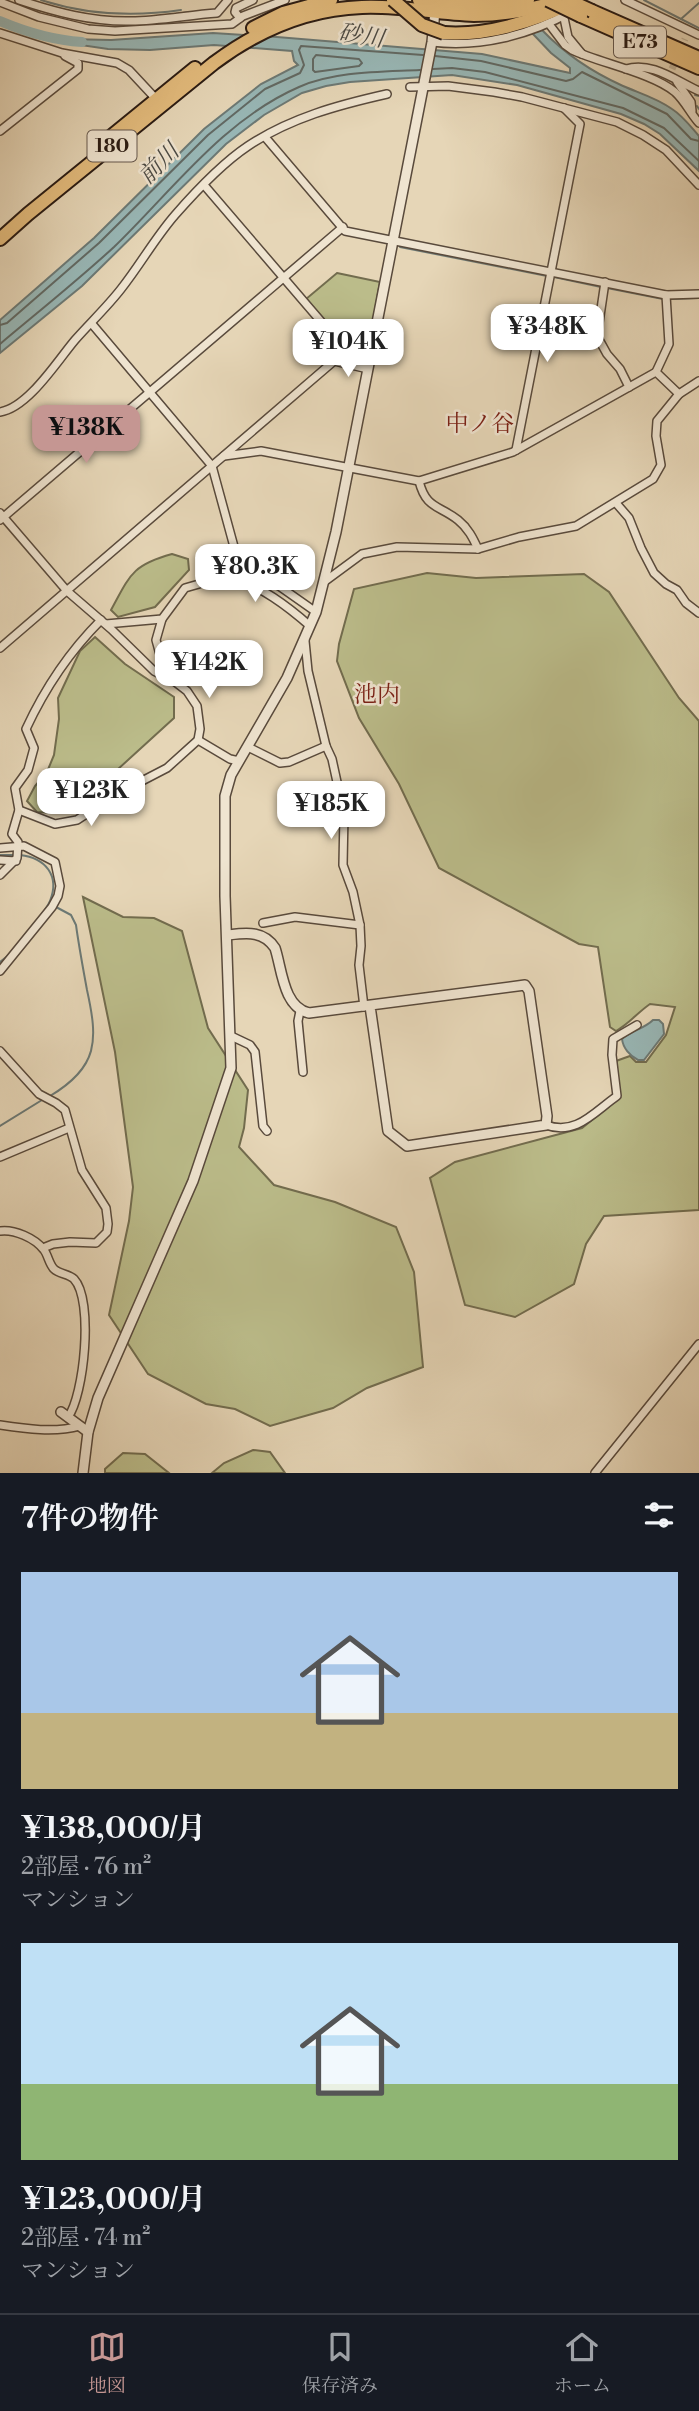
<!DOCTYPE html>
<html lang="ja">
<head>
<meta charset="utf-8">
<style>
	body { margin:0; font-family:"Libre Bodoni","Noto Serif JP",serif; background:#20242c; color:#f1f3f6; height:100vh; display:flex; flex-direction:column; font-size:26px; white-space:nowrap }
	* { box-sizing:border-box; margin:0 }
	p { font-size:23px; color:#9ea1a6 }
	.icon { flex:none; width:38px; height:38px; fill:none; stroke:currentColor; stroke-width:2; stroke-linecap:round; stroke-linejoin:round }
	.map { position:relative; height:1473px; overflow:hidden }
	.side { display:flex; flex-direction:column; background:#171b24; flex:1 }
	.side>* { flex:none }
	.price { position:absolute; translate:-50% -60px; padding:0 16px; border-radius:14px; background:#fff; color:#222; font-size:23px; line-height:46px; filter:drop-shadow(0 2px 4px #0008) }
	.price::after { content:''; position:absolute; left:50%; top:42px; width:21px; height:16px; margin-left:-10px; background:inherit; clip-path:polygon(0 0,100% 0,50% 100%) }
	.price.active { background:#c59692; color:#111 }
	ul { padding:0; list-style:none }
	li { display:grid; align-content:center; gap:14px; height:371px; padding:0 21px }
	li span { display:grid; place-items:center; height:217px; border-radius:0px; color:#555 }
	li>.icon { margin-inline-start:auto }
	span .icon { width:126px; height:126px; fill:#fffc; stroke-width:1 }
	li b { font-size:30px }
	h2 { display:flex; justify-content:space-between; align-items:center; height:84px; padding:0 21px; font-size:30px }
	.tab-bar { display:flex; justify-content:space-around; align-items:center; height:98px; border-top:2px solid #363941; background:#171b24; font-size:19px; color:#9ea1a6 }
	.tab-bar a { display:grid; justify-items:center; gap:4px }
	.tab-bar .active { color:#c59692 }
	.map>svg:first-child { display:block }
</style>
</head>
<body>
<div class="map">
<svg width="699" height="1473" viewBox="0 0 699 1473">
	<rect width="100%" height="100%" fill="#e6d6b7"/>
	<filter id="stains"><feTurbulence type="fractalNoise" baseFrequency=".00286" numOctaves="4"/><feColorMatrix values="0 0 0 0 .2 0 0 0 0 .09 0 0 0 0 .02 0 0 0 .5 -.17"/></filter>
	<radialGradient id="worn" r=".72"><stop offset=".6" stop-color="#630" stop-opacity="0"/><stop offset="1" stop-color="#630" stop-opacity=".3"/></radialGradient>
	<g fill="#bbbc8a" stroke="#726c4e" stroke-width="2">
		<polygon points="337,273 380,282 365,366 337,359 333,330 306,299"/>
		<path d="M172 554 188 559 189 570 155 607 118 617 111 610C130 575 132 565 172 554Z"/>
		<path d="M427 573 476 578 584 574 609 592 679 698 699 721V1210L604 1216 586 1244 574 1284 515 1317 465 1305 430 1178 455 1162 582 1128 619 1098 616 1061 630 1056 636 1062H646L666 1035 675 1007 650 1004C637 1013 630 1023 616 1031L610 1027 598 947 579 944 439 868 399 784 359 718 337 661 339 644 354 589Z"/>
		<polygon points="95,637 125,664 174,697 174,718 94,791 53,813 37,812 27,801 35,786 47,772 54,755 59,719 58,698 80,651"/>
		<polygon points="83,897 123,917 154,918 182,931 208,1028 248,1090 244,1128 239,1147 274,1185 335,1202 396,1227 414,1272 423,1367 367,1388 333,1408 270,1426 235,1409 206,1404 148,1374 109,1315 129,1221 133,1187 115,1052"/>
		<polygon points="253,1450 270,1452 285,1473 212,1473 224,1463"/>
		<polygon points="123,1453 145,1454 169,1473 105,1473 105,1469"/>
	</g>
	<g fill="#98b7b6" stroke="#6c7975" stroke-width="2">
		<path d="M542 30C565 54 592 72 623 86 639 93 657 98 672 109 683 116 691 127 699 136V171L660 134 644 124 621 114 517 85 452 75 350 82 326 86 302 93 264 115 226 144 82 286 0 353V320L94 238 204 129 261 84 298 65 294 61 292 51 214 45 150 50 108 49 67 43 68 39 111 40 213 33 277 37 482 54 570 73V68L551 53 532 33Z"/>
		<path d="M653 1020H659L663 1024 664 1034 644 1060H638C630 1056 623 1048 622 1039 630 1031 644 1029 653 1020Z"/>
	</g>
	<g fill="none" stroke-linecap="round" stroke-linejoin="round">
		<g stroke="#616964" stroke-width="2">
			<polygon points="316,55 359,59 362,63 359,66 315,72 313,70 313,59"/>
			<polyline points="435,56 481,61 566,81 573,79 582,72 667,114 691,139 699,141"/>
			<polyline points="433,69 452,68 485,72 623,108 664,128 699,161"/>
			<polyline points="0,325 7,323 99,243 208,135 265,89 300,73 304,65 299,50 301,46 423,55"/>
			<path d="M0 344C38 312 77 281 114 247 172 191 223 120 299 87 335 71 382 72 420 70"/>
		</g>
		<g stroke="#6c7975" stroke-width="2">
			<path d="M41 0C87 15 133 17 181 10"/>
			<polyline points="644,0 681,19"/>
			<polyline points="699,3 681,19 699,28"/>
			<polyline points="161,16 190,12"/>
			<polyline points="695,95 699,96"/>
			<polyline points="697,106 699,109"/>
			<polyline points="400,247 547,276"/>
			<polyline points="554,277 601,287"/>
			<polyline points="607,288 663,299"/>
			<polyline points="671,299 699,298"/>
			<polyline points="0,855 15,855"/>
			<path d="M20 941C29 929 44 915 50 901 60 876 46 858 20 855"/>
			<polyline points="0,962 10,954"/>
			<path d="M50 1096C99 1067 98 1040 87 990 83 968 79 947 76 925L71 915 56 907"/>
			<polyline points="0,1126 42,1100"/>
		</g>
		<path stroke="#98b7b6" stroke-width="10" d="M0 21C26 32 53 40 82 42"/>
		<polyline stroke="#c0b196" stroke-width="7" stroke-dasharray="7 3.5" stroke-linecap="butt" points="672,69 685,39"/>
		<defs>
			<g id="minor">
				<path d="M19 0C55 12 92 22 131 21 159 21 188 15 217 13L228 0"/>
				<polyline points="625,0 699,35"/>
				<polyline points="0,2 39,17 88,29 115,31 232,24 243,16 285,0"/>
				<polyline points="240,18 235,12 236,8 253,0"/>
				<polyline points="564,18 568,37 582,54"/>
				<path d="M549 24 565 45 572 50C600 63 652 73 675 92 685 101 690 113 699 123"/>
				<polyline points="0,33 62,53 117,63 129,70 157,100"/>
				<path d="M432 42C480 48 529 35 571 12"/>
				<path d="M626 69C652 61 676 81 699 91"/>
				<polyline points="677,82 691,102 692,111"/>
				<polyline points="410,87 448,86 494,92 522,97 617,122 643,135 666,150 699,185"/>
				<polyline points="0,131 78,69 78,63 65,56"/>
				<polyline points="265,137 345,231 666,295 699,294"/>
				<polyline points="204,185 330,332 334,361"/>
				<polyline points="605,282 597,336 607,354 620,369 629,387"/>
				<polyline points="92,324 212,466 239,565"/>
				<polyline points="334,361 368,369"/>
				<polyline points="656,372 679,394"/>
				<path d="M0 412C28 408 58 360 75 340 90 323 107 307 121 289 140 265 155 238 175 215 196 191 221 164 248 146 290 118 338 105 387 94"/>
				<polyline points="516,450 580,124 564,108"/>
				<polyline points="224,456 261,451 419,481 513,452 656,372 669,344 666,295"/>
				<path d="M419 481C426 509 439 505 458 520 468 528 473 538 478 549"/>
				<polyline points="616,503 629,518 641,548 654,573 666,584 677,590 686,603 699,613"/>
				<polyline points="0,513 67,591 111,629 154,671 174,681 187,691 197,706 200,729 198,740 167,768 115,795 77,820 55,824 19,810"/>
				<polyline points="0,520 343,227"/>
				<polyline points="324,582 362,554 397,547 478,549 519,537 576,526 653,479 661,465 656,436 657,421 679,394 699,381"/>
				<path d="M203 583C212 581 221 578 230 579 256 581 292 610 310 626"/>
				<polyline points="162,619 156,640 166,676"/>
				<polyline points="106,624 162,619 185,588 199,584 226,569 239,565 279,586 316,612"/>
				<polyline points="305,641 308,671 326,746 332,759 344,814 343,865 353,892 360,925 361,946 359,965 364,1007"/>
				<polyline points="0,648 334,361"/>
				<polyline points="198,740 230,759 239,761"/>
				<polyline points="248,747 280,763 289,762 326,746"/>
				<polyline points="0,848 24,846 55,862 60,886 58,896 52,907 0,971"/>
				<polyline points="0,860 16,861"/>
				<path d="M0 875 17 858 18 842 12 834 19 810 15 788 28 770 34 748 26 729C45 688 69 652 101 620"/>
				<polyline points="263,923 295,917 360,925"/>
				<polyline points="300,1011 298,1021 303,1072"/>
				<polyline points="231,1036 250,1045 255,1052 263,1126 267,1131"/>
				<polyline points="0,1051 39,1094 56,1103 65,1110 82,1170 106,1208 108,1224 107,1232 96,1243 70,1242 53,1244 43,1248"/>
				<path d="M546 1125C576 1136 594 1112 617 1096L612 1055 613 1039 637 1025"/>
				<polyline points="0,1157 69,1128"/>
				<path d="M0 1231C14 1229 35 1238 44 1250 48 1255 49 1264 54 1269 59 1274 69 1274 74 1279 94 1300 84 1396 68 1417"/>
				<path d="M0 1425C26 1429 55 1433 80 1426"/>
				<polyline points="595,1473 699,1344"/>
			</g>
			<g id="tertiary">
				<path d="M227 935C246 933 263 930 275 948 282 969 283 1007 309 1013L525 985 529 991 547 1116 546 1125 407 1146 388 1131 370 1006"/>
				<polyline points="61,1412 88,1432"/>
				<polyline points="83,1473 88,1432 98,1398 193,1181 231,1068 225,896 225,796 231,775 287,678 316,612 336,532 432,42 435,11"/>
			</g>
			<g id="trunk">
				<polyline points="419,0 485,5 528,0"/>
				<polyline points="253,28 283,13 331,0"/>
				<polyline points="103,143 195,68"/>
				<path d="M0 239 28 214 214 63C258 30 306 9 362 7 399 5 437 14 474 15 503 15 531 10 558 1"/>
			</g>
			<g id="motorway">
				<polyline points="428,0 435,11"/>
				<polyline points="313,3 324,0"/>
				<polyline points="592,11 699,58"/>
				<polyline points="581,16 699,68"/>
				<path d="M444 33C486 36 533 22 570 3"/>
			</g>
		</defs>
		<use href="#minor" stroke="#594a3c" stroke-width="10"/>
		<use href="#tertiary" stroke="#594a3c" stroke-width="12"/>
		<use href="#trunk" stroke="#2a1b13" stroke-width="16"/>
		<use href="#motorway" stroke="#2a1b13" stroke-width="16"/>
		<use href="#minor" stroke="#efe4d0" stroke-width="7"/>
		<use href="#tertiary" stroke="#efe4d0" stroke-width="9"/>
		<use href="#trunk" stroke="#e3bb7c" stroke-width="12"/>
		<use href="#motorway" stroke="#e3bb7c" stroke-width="12"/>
		<defs>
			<g id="motorway-bridge">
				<polyline points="393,0 422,25 444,33"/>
				<polyline points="548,0 581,16"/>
				<polyline points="568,0 592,11"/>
			</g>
		</defs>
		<use href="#motorway-bridge" stroke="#2a1b13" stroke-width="16" stroke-linecap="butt"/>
		<use href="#motorway-bridge" stroke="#e3bb7c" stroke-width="12"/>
	</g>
	<g text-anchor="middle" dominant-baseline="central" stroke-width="5" stroke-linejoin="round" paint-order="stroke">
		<g fill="#efe4d0" stroke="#65574c" stroke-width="2">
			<rect x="614" y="26.5" width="52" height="31" rx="5"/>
			<rect x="87.5" y="130.5" width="49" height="31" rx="5"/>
		</g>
		<g font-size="19" font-weight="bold" fill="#2a1b13">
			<text x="640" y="42">E73</text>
			<text x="112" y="146">180</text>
		</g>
		<g font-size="23" font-style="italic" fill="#4b4a44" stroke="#efe4d0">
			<text transform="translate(361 36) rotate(9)">砂川</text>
			<text transform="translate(159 164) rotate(-45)">前川</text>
		</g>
		<g font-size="23" fill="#7a1f14" stroke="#efe4d0">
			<text x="480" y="424">中ノ谷</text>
			<text x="377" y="695">池内</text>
		</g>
	</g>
	<rect width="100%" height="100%" filter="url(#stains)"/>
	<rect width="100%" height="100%" fill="url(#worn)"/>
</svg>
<b class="price" style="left:547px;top:364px">¥348K</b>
<b class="price" style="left:348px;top:379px">¥104K</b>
<b class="price active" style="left:86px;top:465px">¥138K</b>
<b class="price" style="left:255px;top:604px">¥80.3K</b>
<b class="price" style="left:209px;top:700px">¥142K</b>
<b class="price" style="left:91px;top:828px">¥123K</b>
<b class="price" style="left:331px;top:841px">¥185K</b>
</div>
<section class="side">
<h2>7件の物件<svg class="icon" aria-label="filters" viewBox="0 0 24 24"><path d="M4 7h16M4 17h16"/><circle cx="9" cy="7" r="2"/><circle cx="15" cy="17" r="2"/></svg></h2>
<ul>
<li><span style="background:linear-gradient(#a9c7e8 65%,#c2b280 0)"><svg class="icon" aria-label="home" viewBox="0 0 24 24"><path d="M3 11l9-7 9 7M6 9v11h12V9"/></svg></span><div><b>¥138,000/月</b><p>2部屋 · 76 m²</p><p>マンション</p></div></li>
<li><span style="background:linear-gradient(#bfe0f5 65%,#8fb573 0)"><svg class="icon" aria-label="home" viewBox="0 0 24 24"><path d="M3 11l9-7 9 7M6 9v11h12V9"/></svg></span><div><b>¥123,000/月</b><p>2部屋 · 74 m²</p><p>マンション</p></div></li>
</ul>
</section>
<nav class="tab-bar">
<a class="active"><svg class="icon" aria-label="map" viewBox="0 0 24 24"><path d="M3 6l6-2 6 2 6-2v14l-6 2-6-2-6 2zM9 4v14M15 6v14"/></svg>地図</a>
<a><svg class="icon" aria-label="saved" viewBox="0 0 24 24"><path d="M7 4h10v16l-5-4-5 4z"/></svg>保存済み</a>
<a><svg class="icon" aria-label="home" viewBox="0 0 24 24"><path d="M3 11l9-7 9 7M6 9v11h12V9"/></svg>ホーム</a>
</nav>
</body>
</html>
